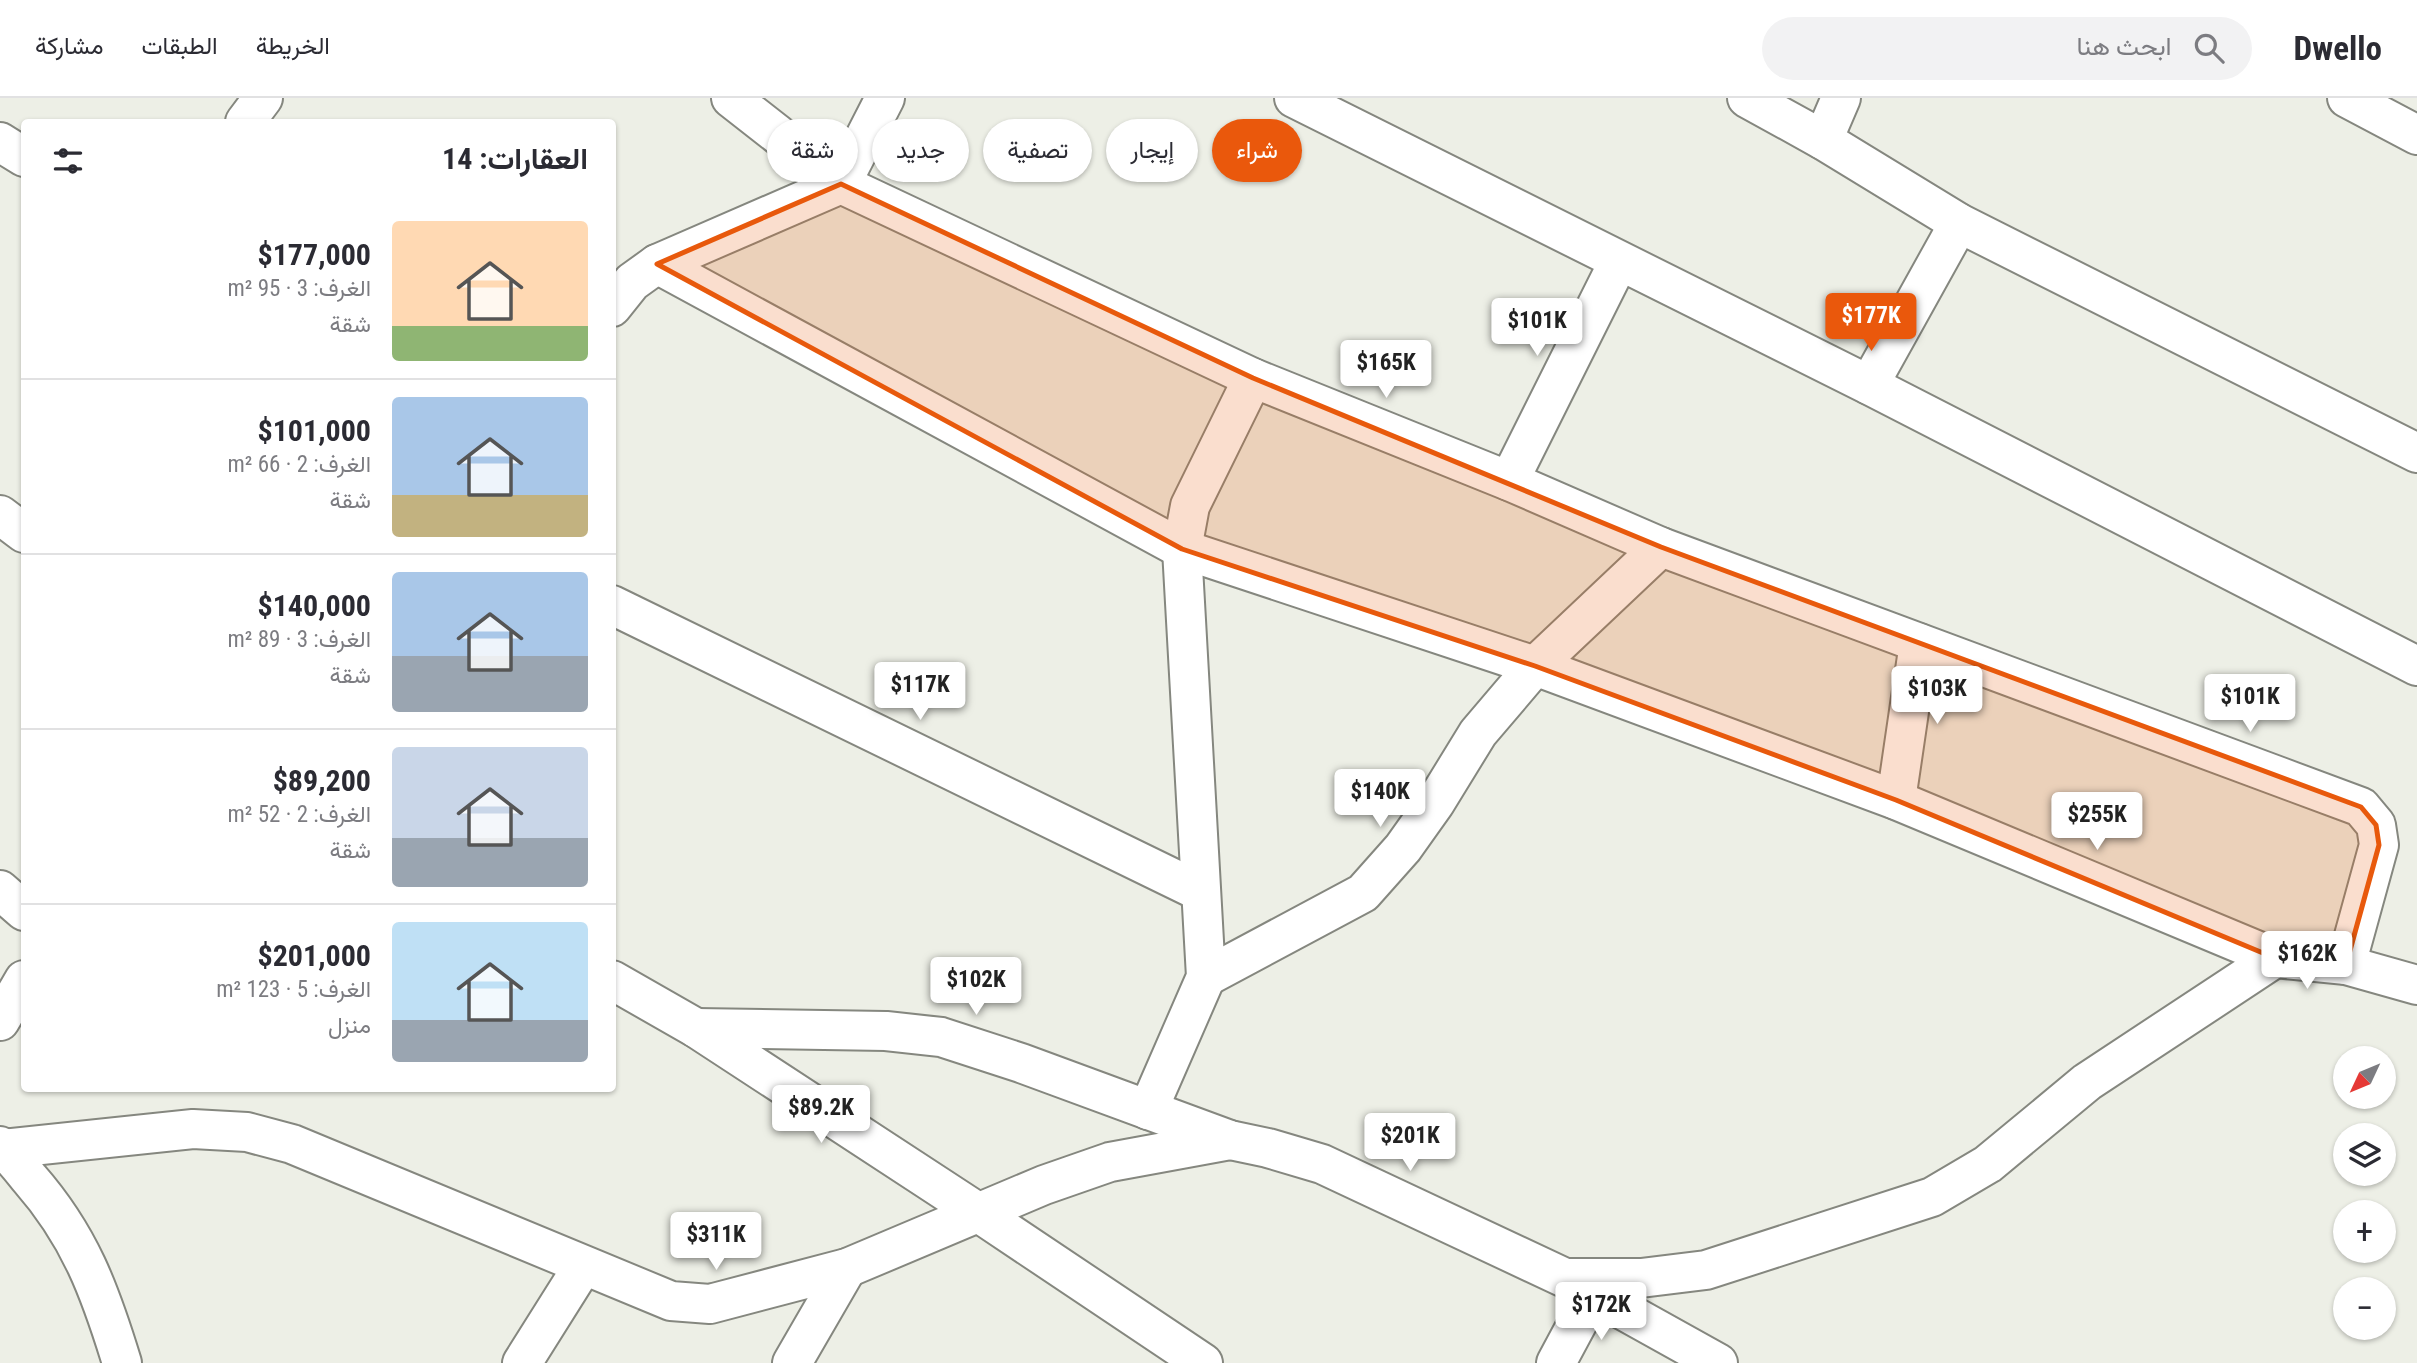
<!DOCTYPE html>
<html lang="ar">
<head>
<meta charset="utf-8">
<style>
	body { margin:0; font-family:"Roboto Condensed",Vazirmatn,sans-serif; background:#f2f2f3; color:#2b2b33; direction:rtl; height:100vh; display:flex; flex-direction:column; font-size:26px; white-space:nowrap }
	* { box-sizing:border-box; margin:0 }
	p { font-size:23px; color:#7c7c81 }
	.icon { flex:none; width:38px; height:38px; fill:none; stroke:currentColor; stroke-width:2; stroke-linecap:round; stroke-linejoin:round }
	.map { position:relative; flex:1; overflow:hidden; direction:ltr }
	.sheet { position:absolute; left:21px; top:21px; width:595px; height:973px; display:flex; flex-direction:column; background:#fff; border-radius:7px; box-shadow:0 2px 5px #0004; direction:rtl }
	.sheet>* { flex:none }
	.banner { position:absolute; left:637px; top:21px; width:665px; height:63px; direction:rtl; display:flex; gap:14px }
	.needle { width:46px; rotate:226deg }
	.fabs { position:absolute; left:2333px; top:948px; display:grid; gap:14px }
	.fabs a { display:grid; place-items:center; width:63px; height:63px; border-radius:50%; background:#fff; box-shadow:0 2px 5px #0004; font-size:35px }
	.price { position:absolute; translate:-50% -60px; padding:0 16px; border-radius:7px; background:#fff; color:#222; font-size:23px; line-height:46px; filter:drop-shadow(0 2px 4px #0008) }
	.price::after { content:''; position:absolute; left:50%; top:42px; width:21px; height:16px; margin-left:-10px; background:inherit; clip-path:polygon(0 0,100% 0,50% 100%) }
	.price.active { background:#ea580c; color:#fff }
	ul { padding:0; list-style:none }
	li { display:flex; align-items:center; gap:21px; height:175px; padding:0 28px }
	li+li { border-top:2px solid #e1e1e2 }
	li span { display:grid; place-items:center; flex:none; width:196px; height:140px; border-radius:7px; color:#555 }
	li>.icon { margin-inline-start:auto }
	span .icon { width:84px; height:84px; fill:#fffc; stroke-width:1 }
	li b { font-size:30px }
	h2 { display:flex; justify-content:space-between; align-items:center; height:84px; padding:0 28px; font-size:30px }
	.tag { padding:0 24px; border-radius:32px; background:#fff; box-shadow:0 2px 5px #0004; font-size:24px; line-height:63px }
	.tag.active { background:#ea580c; color:#fff }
	header { display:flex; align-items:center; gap:42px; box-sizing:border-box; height:98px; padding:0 35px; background:#fff; border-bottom:2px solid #e1e1e2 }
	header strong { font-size:33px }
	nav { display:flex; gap:38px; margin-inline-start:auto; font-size:24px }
	.search { width:490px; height:63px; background:#f2f2f3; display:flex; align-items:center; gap:18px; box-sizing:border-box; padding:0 24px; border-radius:38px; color:#7c7c81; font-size:26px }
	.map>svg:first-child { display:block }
</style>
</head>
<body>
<header>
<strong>Dwello</strong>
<div class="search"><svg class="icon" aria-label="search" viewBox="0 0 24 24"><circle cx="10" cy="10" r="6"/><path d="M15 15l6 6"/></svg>ابحث هنا</div>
<nav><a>الخريطة</a><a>الطبقات</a><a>مشاركة</a></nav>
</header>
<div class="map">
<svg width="2417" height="1265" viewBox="0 0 2417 1265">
	<rect width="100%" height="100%" fill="#edefe6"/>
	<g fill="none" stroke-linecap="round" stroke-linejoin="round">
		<defs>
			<g id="minor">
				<polyline points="731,0 841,86 1253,280 1509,383 1661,449 2361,709 2376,727 2379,747 2346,867"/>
				<polyline points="1294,0 1869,287 2417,568"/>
				<polyline points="1747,0 1823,42 1959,125 2417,355"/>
				<polyline points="2347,0 2417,37"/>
				<polyline points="245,24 263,0"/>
				<polyline points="1823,42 1841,0"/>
				<polyline points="0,44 24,59"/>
				<polyline points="657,166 1182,451 1535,568 1896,702 2275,860 2346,867 2417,887"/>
				<polyline points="612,209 632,184 657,166 841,86 885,0"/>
				<polyline points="1869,287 1959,125"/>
				<polyline points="1509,383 1619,163"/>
				<polyline points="0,417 24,435"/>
				<polyline points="612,507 1201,794"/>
				<polyline points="1896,702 1919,545"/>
				<polyline points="0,792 24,813"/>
				<polyline points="1206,879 1363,795 1403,750 1435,705 1478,635 1535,568 1661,449"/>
				<polyline points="612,882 696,930 979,1115 1203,1265"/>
				<polyline points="0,923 24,882"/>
				<polyline points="696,930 886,933 941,939 1021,965 1230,1042 1268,1050 1322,1066 1565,1180 1718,1265"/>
				<polyline points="1148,1012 1206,879 1182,451 1190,408 1253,280"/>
				<path d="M0 1048C11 1057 20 1069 29 1080 80 1138 100 1193 122 1265"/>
				<polyline points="3,1051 193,1031 247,1034 292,1046 671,1203 710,1206 847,1170 1044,1087 1110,1064 1230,1042"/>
				<polyline points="1567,1180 1641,1180 1706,1172 1932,1099 1988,1066 2087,984 2275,860"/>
				<polyline points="522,1265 583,1168"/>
				<polyline points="792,1265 847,1170"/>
				<polyline points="1556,1265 1593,1196"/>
			</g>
		</defs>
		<use href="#minor" stroke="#85877f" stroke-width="42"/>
		<use href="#minor" stroke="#fff" stroke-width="38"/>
	</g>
	<path fill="#e8590c" fill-opacity="0.2" stroke="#e8590c" stroke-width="5" stroke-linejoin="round" d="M841 86 1253 280 1661 449 2361 709 2376 727 2379 747 2346 867 2275 860 1896 702 1535 568 1182 451 657 166Z"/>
</svg>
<div class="fabs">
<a><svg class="needle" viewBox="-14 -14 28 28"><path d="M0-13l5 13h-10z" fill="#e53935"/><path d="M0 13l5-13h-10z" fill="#7c7c81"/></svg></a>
<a><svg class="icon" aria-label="layers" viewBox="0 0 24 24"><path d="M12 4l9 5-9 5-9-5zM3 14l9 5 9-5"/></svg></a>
<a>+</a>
<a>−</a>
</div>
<b class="price active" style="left:1871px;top:255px">$177K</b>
<b class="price" style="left:1537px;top:260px">$101K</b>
<b class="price" style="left:1386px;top:302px">$165K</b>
<b class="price" style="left:920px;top:624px">$117K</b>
<b class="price" style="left:1937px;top:628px">$103K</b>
<b class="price" style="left:2250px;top:636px">$101K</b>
<b class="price" style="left:1380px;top:731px">$140K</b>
<b class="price" style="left:2097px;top:754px">$255K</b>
<b class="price" style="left:2307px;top:893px">$162K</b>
<b class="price" style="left:976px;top:919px">$102K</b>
<b class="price" style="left:821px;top:1047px">$89.2K</b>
<b class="price" style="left:1410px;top:1075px">$201K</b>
<b class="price" style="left:716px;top:1174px">$311K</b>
<b class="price" style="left:1601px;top:1244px">$172K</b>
<div class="banner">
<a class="tag active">شراء</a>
<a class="tag">إيجار</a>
<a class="tag">تصفية</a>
<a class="tag">جديد</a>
<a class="tag">شقة</a>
</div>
<section class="sheet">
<h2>العقارات: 14<svg class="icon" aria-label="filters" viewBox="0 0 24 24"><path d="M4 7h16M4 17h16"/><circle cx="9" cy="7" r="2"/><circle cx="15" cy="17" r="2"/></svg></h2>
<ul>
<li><span style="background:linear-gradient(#ffd9b3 75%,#8fb573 0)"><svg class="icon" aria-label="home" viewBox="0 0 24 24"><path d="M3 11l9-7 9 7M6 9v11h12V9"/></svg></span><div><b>$177,000</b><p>الغرف: 3 · 95 m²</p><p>شقة</p></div></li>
<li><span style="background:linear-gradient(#a9c7e8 70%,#c2b280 0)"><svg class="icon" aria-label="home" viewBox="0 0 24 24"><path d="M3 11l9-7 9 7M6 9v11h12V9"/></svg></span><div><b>$101,000</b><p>الغرف: 2 · 66 m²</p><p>شقة</p></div></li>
<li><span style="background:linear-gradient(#a9c7e8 60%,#9aa5b1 0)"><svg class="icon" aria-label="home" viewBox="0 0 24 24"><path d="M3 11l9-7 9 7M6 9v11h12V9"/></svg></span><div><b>$140,000</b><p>الغرف: 3 · 89 m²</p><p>شقة</p></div></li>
<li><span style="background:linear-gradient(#c9d6e8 65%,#9aa5b1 0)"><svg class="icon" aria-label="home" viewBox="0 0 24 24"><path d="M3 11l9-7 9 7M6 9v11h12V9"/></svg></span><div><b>$89,200</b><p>الغرف: 2 · 52 m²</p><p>شقة</p></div></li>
<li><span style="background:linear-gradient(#bfe0f5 70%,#9aa5b1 0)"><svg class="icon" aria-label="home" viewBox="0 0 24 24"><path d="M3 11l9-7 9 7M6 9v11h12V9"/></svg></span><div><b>$201,000</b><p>الغرف: 5 · 123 m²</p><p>منزل</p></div></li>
</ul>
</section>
</div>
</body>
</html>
